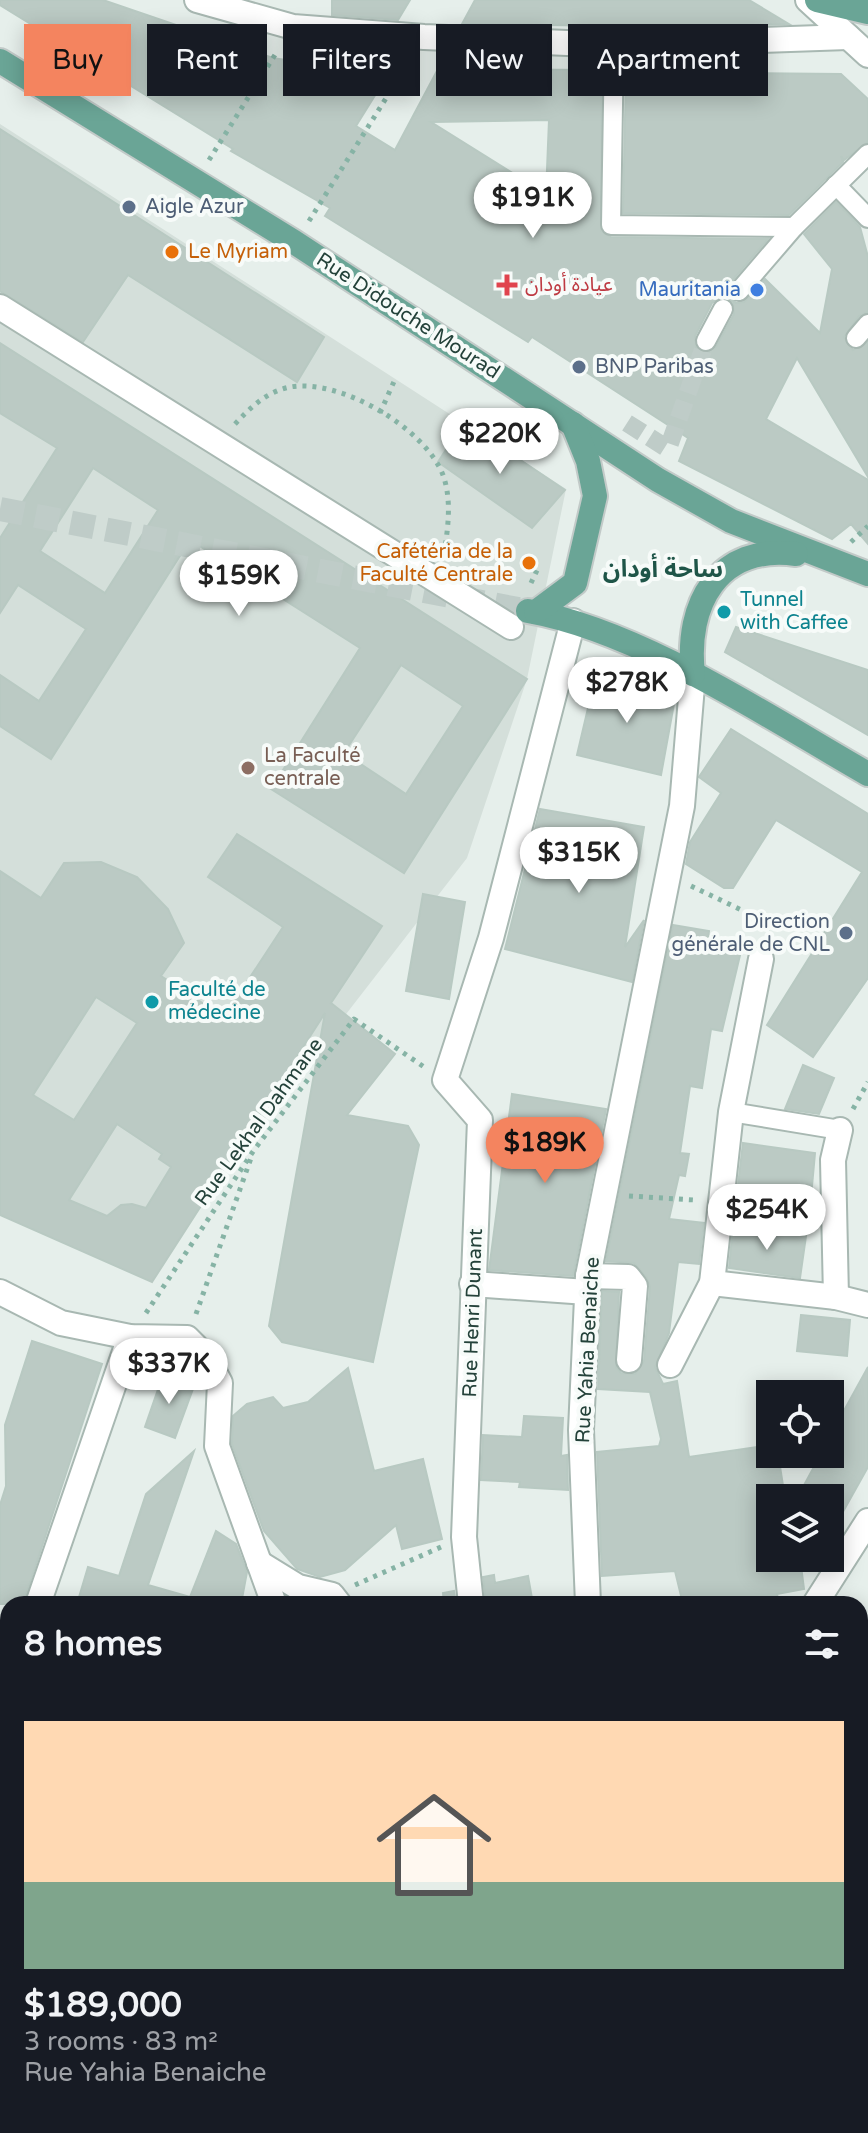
<!DOCTYPE html>
<html lang="en">
<head>
<meta charset="utf-8">
<style>
	body { margin:0; font-family:"Varela Round","Noto Sans Arabic",sans-serif; background:#20242c; color:#f1f3f6; height:100vh; display:flex; flex-direction:column; font-size:30px; white-space:nowrap }
	* { box-sizing:border-box; margin:0 }
	p { font-size:26px; color:#9ea1a6 }
	.icon { flex:none; width:44px; height:44px; fill:none; stroke:currentColor; stroke-width:2; stroke-linecap:round; stroke-linejoin:round }
	.map { position:relative; flex:1; overflow:hidden }
	.sheet { position:absolute; left:0px; top:1596px; width:868px; height:538px; display:flex; flex-direction:column; background:#171b24; border-radius:24px 24px 0 0; box-shadow:0 4px 20px #0003 }
	.sheet>* { flex:none }
	.top-card { position:absolute; left:24px; top:24px; width:820px; height:72px; display:flex; gap:16px }
	.buttons { position:absolute; left:756px; top:1380px; display:grid; gap:16px }
	.buttons a { display:grid; place-items:center; width:88px; height:88px; border-radius:0px; background:#171b24; box-shadow:0 4px 20px #0003; font-size:40px }
	.price { position:absolute; translate:-50% -68px; padding:0 18px; border-radius:28px; background:#fff; color:#222; font-size:26px; line-height:52px; filter:drop-shadow(0 2px 4px #0008) }
	.price::after { content:''; position:absolute; left:50%; top:48px; width:24px; height:18px; margin-left:-12px; background:inherit; clip-path:polygon(0 0,100% 0,50% 100%) }
	.price.selected { background:#f4845f; color:#111 }
	ul { padding:0; list-style:none }
	li { display:grid; align-content:center; gap:16px; height:424px; padding:0 24px }
	li+li { border-top:2px solid #363941 }
	li span { display:grid; place-items:center; height:248px; border-radius:0px; color:#555 }
	li>.icon { margin-inline-start:auto }
	span .icon { width:144px; height:144px; fill:#fffc; stroke-width:1 }
	li b { font-size:34px }
	h2 { display:flex; justify-content:space-between; align-items:center; height:96px; padding:0 24px; font-size:34px }
	.tag { padding:0 28px; border-radius:0px; background:#171b24; box-shadow:0 4px 20px #0003; font-size:28px; line-height:72px }
	.tag.selected { background:#f4845f; color:#111 }
	.map>svg:first-child { display:block }
</style>
</head>
<body>
<div class="map">
<svg width="868" height="2133" viewBox="0 0 868 2133">
	<rect width="100%" height="100%" fill="#e6efeb"/>
	<polygon fill="#d4dfda" points="0,124 566,489 527,679 467,858 209,1191 152,1282 0,1215"/>
	<g fill="#bbcac4" stroke="#b8c9c2" stroke-width="2" fill-rule="evenodd">
		<path d="M0 0H103L273 58 387 76 356 126 395 150 438 69 602 70 601 231 611 237 768 239 730 283 728 296 736 303 744 302 765 279 820 333 832 269 804 234 836 202 860 227 868 257V312L859 316 844 337 853 350 868 342V477L797 358 766 419 868 480V544L851 524 832 539 679 461 688 438 532 337 528 342 325 216 330 208 231 151 233 149 0 5ZM549 120 546 194 431 122ZM722 297 733 302 734 314 716 347 701 352 696 347 695 336 712 303Z"/>
		<polygon points="332,0 410,0 398,20 332,15"/>
		<polygon points="475,0 749,0 789,24 690,27 462,24"/>
		<polygon points="626,72 841,74 868,99 868,142 844,160 841,156 843,162 789,215 623,213"/>
		<polygon points="0,129 324,337 297,382 128,275 83,342 0,291"/>
		<path d="M0 343 527 679 404 873 271 789 360 648 190 540 51 759 0 726V675L39 701 86 629 18 585 0 613V538L57 448 0 413ZM93 468 158 510 105 593 40 551ZM401 665 463 706 406 794 344 753Z"/>
		<polygon points="464,422 565,490 532,528 438,462"/>
		<polygon points="736,627 868,670 868,735 725,652"/>
		<polygon points="596,674 676,693 661,775 577,755"/>
		<polygon points="731,729 868,814 868,978 813,1057 767,1025 814,950 827,952 816,946 862,872 776,820 733,888 724,888 686,864 690,842 721,793 699,777"/>
		<polygon points="540,809 644,827 625,947 644,920 632,982 505,949"/>
		<path d="M237 834 382 926 331 1003 395 1054 347 1115 408 1126 419 1145 373 1362 282 1342 269 1326 325 1013 152 1282 0 1215V871L41 898 64 863 101 862 137 877 168 909 184 943 161 976 224 1017 283 927 208 877ZM96 997 137 1023 74 1120 33 1095ZM117 1124 162 1154 159 1159 171 1167 146 1208 132 1204 121 1205 107 1216 69 1200Z"/>
		<polygon points="423,894 465,902 449,999 406,991"/>
		<polygon points="673,925 709,931 707,945 741,951 722,1031 711,1029 702,1088 690,1086 680,1153 689,1154 685,1176 679,1175 669,1219 704,1223 699,1264 678,1262 669,1333 655,1367 663,1384 677,1381 689,1457 770,1445 770,1454 778,1454 785,1498 770,1498 770,1558 800,1558 804,1589 777,1594 779,1604 683,1604 675,1571 602,1576 597,1452 659,1446 661,1439 650,1392 598,1389 602,1291 619,1292 616,1367 621,1373 635,1374 644,1361 650,1287 647,1278 634,1263 606,1261"/>
		<polygon points="803,1065 834,1078 819,1114 785,1109"/>
		<polygon points="512,1094 606,1109 573,1276 489,1270"/>
		<polygon points="743,1143 815,1153 811,1197 738,1185"/>
		<polygon points="733,1227 806,1236 800,1278 729,1268"/>
		<polygon points="801,1315 850,1320 847,1356 797,1351"/>
		<polygon points="32,1341 102,1364 23,1604 0,1604 0,1505 6,1486 5,1425"/>
		<polygon points="868,1367 868,1467 830,1535 830,1498 797,1498 821,1454 830,1454 830,1436"/>
		<polygon points="348,1368 374,1471 423,1459 442,1539 402,1549 396,1525 345,1570 320,1577 297,1569 264,1531 232,1444 233,1416 247,1404 273,1397 283,1408 308,1402"/>
		<polygon points="163,1375 194,1386 175,1438 145,1427"/>
		<polygon points="524,1416 563,1418 561,1456 567,1455 568,1490 519,1487 520,1482 481,1480 483,1435 522,1437"/>
		<polygon points="194,1451 148,1585 190,1597 216,1531 236,1544 247,1572 241,1604 77,1604 88,1567 119,1576 146,1494"/>
		<polygon points="494,1575 495,1583 528,1576 533,1604 486,1604 483,1577"/>
		<polygon points="454,1591 456,1604 444,1604 443,1593"/>
	</g>
	<g fill="none" stroke-linecap="round" stroke-linejoin="round">
		<polyline stroke="#bfccc8" stroke-width="18" stroke-dasharray="18 9" stroke-linecap="butt" points="627,423 668,449 706,341"/>
		<polyline stroke="#bfccc8" stroke-width="24" stroke-dasharray="24 12" stroke-linecap="butt" points="0,509 528,611"/>
		<defs>
			<g id="pedestrian">
				<polyline points="614,45 611,225 794,227"/>
				<polyline points="836,185 868,218"/>
				<polyline points="739,291 794,227 868,154"/>
				<polyline points="856,338 868,324"/>
				<polyline points="706,341 723,309"/>
				<polyline points="731,1112 840,1130"/>
				<polyline points="478,2133 498,2126"/>
			</g>
			<g id="minor">
				<polyline points="0,307 511,627"/>
				<polyline points="588,1276 628,1277 635,1286 629,1360"/>
				<polyline points="712,1283 836,1297 868,1305"/>
				<polyline points="472,1284 587,1292"/>
				<polyline points="0,1292 61,1323 130,1337 187,1338 206,1357 220,1383 217,1446 274,1604"/>
				<polyline points="836,1297 833,1160 840,1130"/>
				<polyline points="670,1365 712,1283 731,1112 761,959"/>
				<polyline points="259,1563 298,1587 332,1595 339,1604"/>
				<polyline points="38,1604 130,1337"/>
				<polyline points="471,1604 464,1537 480,1120 445,1080 491,938 573,621"/>
				<polyline points="588,1604 581,1430 588,1276 682,806 693,674"/>
				<polyline points="815,1604 868,1521"/>
				<polyline points="860,1701 868,1710"/>
				<polyline points="3,1704 8,1690"/>
				<polyline points="0,1770 8,1773"/>
				<polyline points="860,1967 868,1983"/>
				<polyline points="0,2021 8,2029"/>
				<polyline points="182,2133 184,2126"/>
			</g>
			<g id="tertiary">
				<polyline points="197,0 293,27 424,37 614,45 848,37"/>
				<polyline points="808,0 868,55"/>
			</g>
			<g id="secondary">
				<polyline points="0,1973 8,1980"/>
				<polyline points="60,2126 60,2133"/>
			</g>
			<g id="primary">
				<polyline points="817,0 868,12"/>
				<polyline points="0,61 294,242 658,480 731,521 868,574"/>
				<path d="M528 611C641 631 768 717 868 774"/>
				<polyline points="536,612 575,583 595,496 588,461 573,424"/>
				<path d="M693 674C685 604 718 544 796 554"/>
			</g>
		</defs>
		<use href="#pedestrian" stroke="#a8b8b2" stroke-width="22"/>
		<use href="#minor" stroke="#a8b8b2" stroke-width="28"/>
		<use href="#tertiary" stroke="#a8b8b2" stroke-width="28"/>
		<use href="#secondary" stroke="#a4bbb3" stroke-width="28"/>
		<use href="#primary" stroke="#c2cac8" stroke-width="28"/>
		<g stroke="#86b3a5" stroke-width="5" stroke-dasharray="4 6" stroke-linecap="butt">
			<polyline points="209,160 278,50"/>
			<polyline points="309,221 410,60"/>
			<polyline points="380,413 396,377"/>
			<path d="M235 424C251 407 266 392 290 387 340 378 425 428 443 475 452 500 448 528 444 554"/>
			<polyline points="851,542 868,526"/>
			<polyline points="531,583 539,566"/>
			<polyline points="691,886 769,923 766,934"/>
			<polyline points="853,1109 868,1082"/>
			<polyline points="629,1196 695,1200"/>
			<polyline points="146,1313 254,1150 354,1019 424,1067"/>
			<polyline points="196,1314 251,1158"/>
			<polyline points="355,1585 441,1547"/>
			<polyline points="0,1812 6,1798"/>
			<polyline points="757,2126 759,2133"/>
			<polyline points="251,2133 256,2126"/>
		</g>
		<use href="#pedestrian" stroke="#fff" stroke-width="18"/>
		<use href="#minor" stroke="#fff" stroke-width="24"/>
		<use href="#tertiary" stroke="#fff" stroke-width="24"/>
		<use href="#secondary" stroke="#fff" stroke-width="24"/>
		<use href="#primary" stroke="#6aa596" stroke-width="24"/>
	</g>
	<g fill="#5c6f8a" stroke="#f7fbf9" stroke-width="3">
		<circle cx="129" cy="207" r="8"/>
		<circle cx="579" cy="367" r="8"/>
		<circle cx="846" cy="933" r="8"/>
	</g>
	<g fill="#e8710a" stroke="#f7fbf9" stroke-width="3">
		<circle cx="172" cy="252" r="8"/>
		<circle cx="529" cy="563" r="8"/>
	</g>
	<path fill="#e0444e" stroke="#f7fbf9" stroke-width="3" d="M503 273h8v8h8v8h-8v8h-8v-8h-8v-8h8z"/>
	<circle fill="#3f7fe0" stroke="#f7fbf9" stroke-width="3" cx="757" cy="290" r="8"/>
	<g fill="#0f9aa8" stroke="#f7fbf9" stroke-width="3">
		<circle cx="724" cy="612" r="8"/>
		<circle cx="152" cy="1002" r="8"/>
	</g>
	<circle fill="#8d6e63" stroke="#f7fbf9" stroke-width="3" cx="248" cy="768" r="8"/>
	<g text-anchor="middle" dominant-baseline="central" stroke-width="8" stroke-linejoin="round" paint-order="stroke">
		<g font-size="20" fill="#4e5e75" stroke="#f7fbf9" text-anchor="start">
			<text x="145" y="207">Aigle Azur</text>
			<text x="595" y="367">BNP Paribas</text>
			<text x="830" y="922" text-anchor="end">Direction<tspan x="830" dy="23">générale de CNL</tspan></text>
		</g>
		<g font-size="20" fill="#c56008" stroke="#f7fbf9" text-anchor="start">
			<text x="188" y="252">Le Myriam</text>
			<text x="513" y="552" text-anchor="end">Cafétéria de la<tspan x="513" dy="23">Faculté Centrale</tspan></text>
		</g>
		<g font-size="20" fill="#be3a42" stroke="#f7fbf9" text-anchor="start">
			<text x="525" y="285">عيادة أودان</text>
		</g>
		<g font-size="20" fill="#366cbe" stroke="#f7fbf9" text-anchor="end">
			<text x="741" y="290">Mauritania</text>
		</g>
		<g font-size="20" fill="#24423a" stroke="#f7fbf9">
			<text transform="translate(408 316) rotate(33)">Rue Didouche Mourad</text>
			<text transform="translate(259 1122) rotate(-54)">Rue Lekhal Dahmane</text>
			<text transform="translate(473 1313) rotate(-88)">Rue Henri Dunant</text>
			<text transform="translate(588 1350) rotate(-87)">Rue Yahia Benaiche</text>
		</g>
		<g font-size="20" fill="#0d838f" stroke="#f7fbf9" text-anchor="start">
			<text x="740" y="600">Tunnel<tspan x="740" dy="23">with Caffee</tspan></text>
			<text x="168" y="990">Faculté de<tspan x="168" dy="23">médecine</tspan></text>
		</g>
		<g font-size="20" fill="#785e54" stroke="#f7fbf9" text-anchor="start">
			<text x="264" y="756">La Faculté<tspan x="264" dy="23">centrale</tspan></text>
		</g>
		<g font-size="24" font-weight="bold" fill="#1f5548" stroke="#f7fbf9">
			<text x="663" y="569">ساحة أودان</text>
		</g>
	</g>
</svg>
<div class="buttons">
<a><svg class="icon" aria-label="locate" viewBox="0 0 24 24"><circle cx="12" cy="12" r="6"/><path d="M12 2v4M12 18v4M2 12h4M18 12h4"/></svg></a>
<a><svg class="icon" aria-label="layers" viewBox="0 0 24 24"><path d="M12 4l9 5-9 5-9-5zM3 14l9 5 9-5"/></svg></a>
</div>
<b class="price" style="left:533px;top:240px">$191K</b>
<b class="price" style="left:500px;top:476px">$220K</b>
<b class="price" style="left:239px;top:618px">$159K</b>
<b class="price" style="left:627px;top:725px">$278K</b>
<b class="price" style="left:579px;top:895px">$315K</b>
<b class="price selected" style="left:545px;top:1185px">$189K</b>
<b class="price" style="left:767px;top:1252px">$254K</b>
<b class="price" style="left:169px;top:1406px">$337K</b>
<div class="top-card">
<a class="tag selected">Buy</a>
<a class="tag">Rent</a>
<a class="tag">Filters</a>
<a class="tag">New</a>
<a class="tag">Apartment</a>
</div>
<section class="sheet">
<h2>8 homes<svg class="icon" aria-label="filters" viewBox="0 0 24 24"><path d="M4 7h16M4 17h16"/><circle cx="9" cy="7" r="2"/><circle cx="15" cy="17" r="2"/></svg></h2>
<ul>
<li><span style="background:linear-gradient(#ffd9b3 65%,#7fa58c 0)"><svg class="icon" aria-label="home" viewBox="0 0 24 24"><path d="M3 11l9-7 9 7M6 9v11h12V9"/></svg></span><div><b>$189,000</b><p>3 rooms · 83 m²</p><p>Rue Yahia Benaiche</p></div></li>
</ul>
</section>
</div>
</body>
</html>
